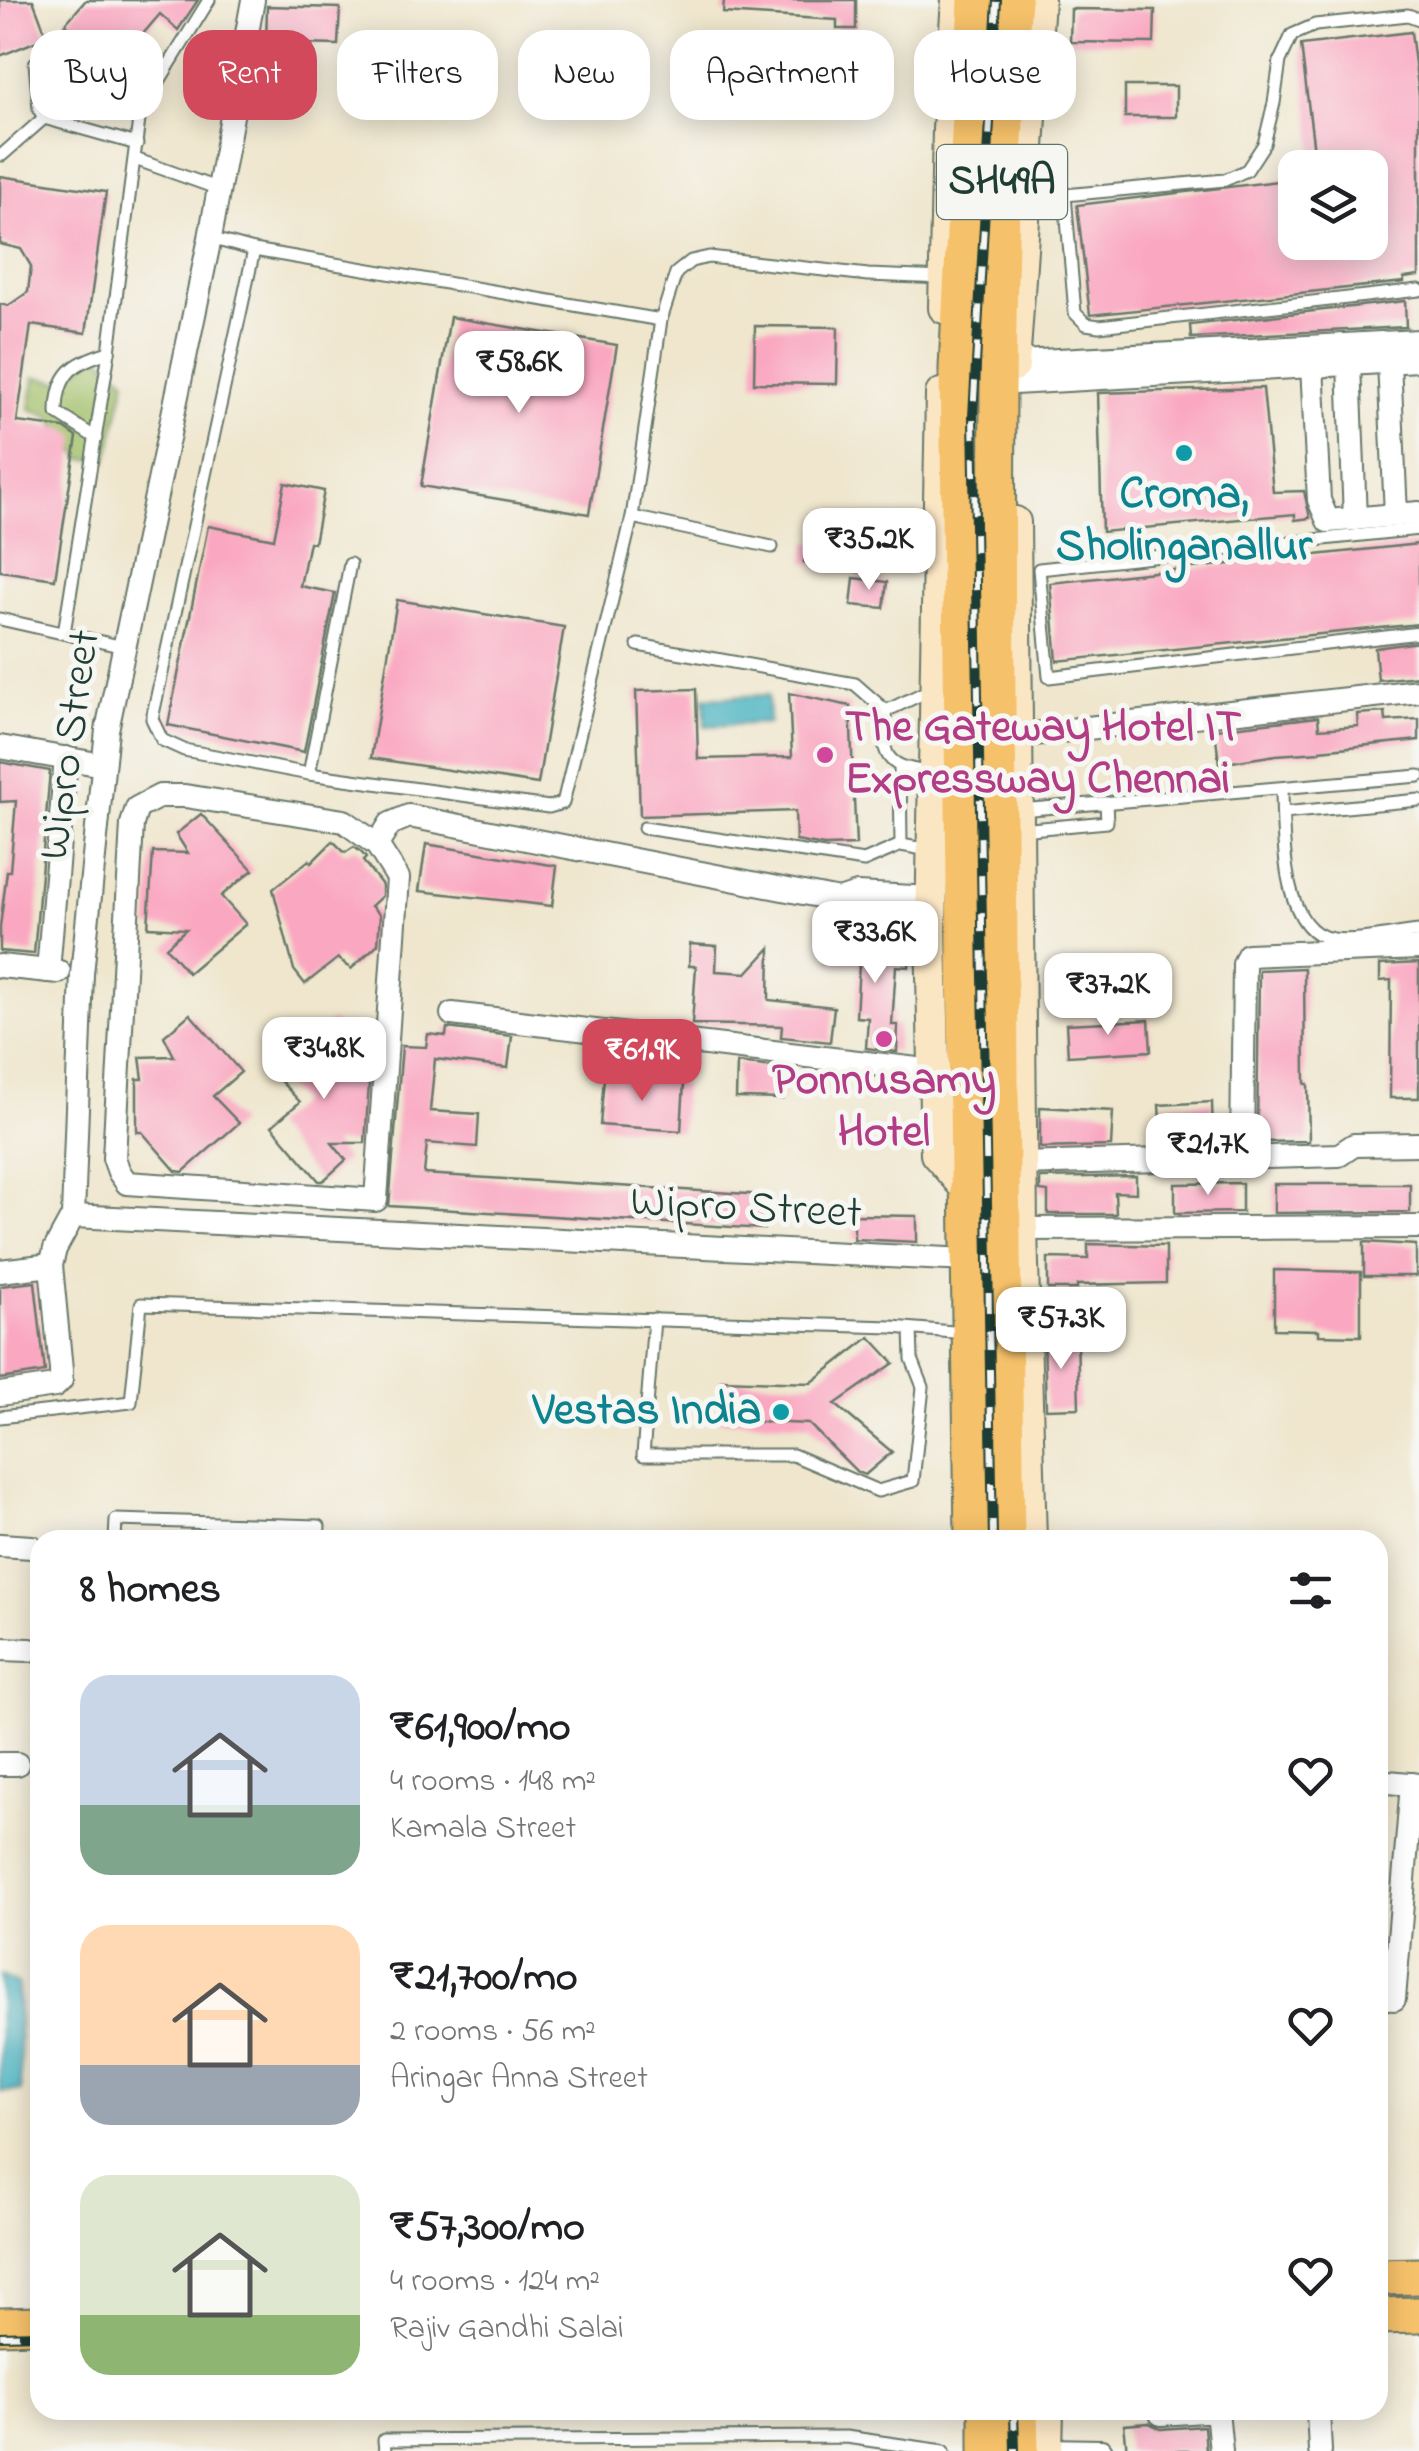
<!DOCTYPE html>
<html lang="en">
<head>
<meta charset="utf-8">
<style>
	body { margin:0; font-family:"Indie Flower",sans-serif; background:#f2f2f2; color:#202124; height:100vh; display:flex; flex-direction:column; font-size:38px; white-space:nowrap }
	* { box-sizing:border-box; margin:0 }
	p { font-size:32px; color:#757577 }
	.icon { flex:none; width:55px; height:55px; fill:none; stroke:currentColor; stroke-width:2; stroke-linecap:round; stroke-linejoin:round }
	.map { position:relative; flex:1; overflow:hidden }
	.details { position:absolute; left:30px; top:1530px; width:1358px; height:890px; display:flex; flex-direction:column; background:#fff; border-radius:30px; box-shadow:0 5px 25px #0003 }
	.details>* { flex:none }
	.top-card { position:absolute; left:30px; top:30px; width:1360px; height:90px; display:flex; gap:20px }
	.buttons { position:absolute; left:1278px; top:150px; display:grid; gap:20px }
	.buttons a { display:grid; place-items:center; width:110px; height:110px; border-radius:20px; background:#fff; box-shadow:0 5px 25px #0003; font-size:50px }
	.price { position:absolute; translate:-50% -85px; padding:0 22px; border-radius:20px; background:#fff; color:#222; font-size:32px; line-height:65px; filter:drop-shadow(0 2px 5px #0008) }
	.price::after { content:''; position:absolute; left:50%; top:60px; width:30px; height:22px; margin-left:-15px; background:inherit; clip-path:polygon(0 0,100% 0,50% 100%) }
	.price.active { background:#d1495b; color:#fff }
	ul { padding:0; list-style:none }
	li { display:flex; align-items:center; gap:30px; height:250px; padding:0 50px }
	li span { display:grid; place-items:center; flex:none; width:280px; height:200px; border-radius:30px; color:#555 }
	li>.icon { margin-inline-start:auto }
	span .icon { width:120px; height:120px; fill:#fffc; stroke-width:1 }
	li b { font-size:42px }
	h2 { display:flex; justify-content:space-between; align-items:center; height:120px; padding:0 50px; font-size:42px }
	.tag { padding:0 35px; border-radius:30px; background:#fff; box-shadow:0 5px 25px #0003; font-size:35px; line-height:90px }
	.tag.active { background:#d1495b; color:#fff }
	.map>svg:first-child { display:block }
</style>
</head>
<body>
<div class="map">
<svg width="1419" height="2451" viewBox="0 0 1419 2451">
	<rect width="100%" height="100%" fill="#f6f6f2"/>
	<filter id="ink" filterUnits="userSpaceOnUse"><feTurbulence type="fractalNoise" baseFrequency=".01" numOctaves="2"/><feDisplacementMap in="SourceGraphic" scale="20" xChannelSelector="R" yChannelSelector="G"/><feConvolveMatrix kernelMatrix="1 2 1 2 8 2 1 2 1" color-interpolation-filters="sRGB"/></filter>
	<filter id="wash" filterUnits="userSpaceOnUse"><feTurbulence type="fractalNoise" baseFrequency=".0048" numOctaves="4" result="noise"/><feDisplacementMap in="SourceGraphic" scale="40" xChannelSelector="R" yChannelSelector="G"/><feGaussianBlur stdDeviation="2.25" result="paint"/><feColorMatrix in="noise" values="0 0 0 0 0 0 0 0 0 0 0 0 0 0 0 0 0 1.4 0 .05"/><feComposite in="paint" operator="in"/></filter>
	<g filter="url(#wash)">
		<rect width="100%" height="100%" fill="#efe6cd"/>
		<polygon fill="#a1bf67" stroke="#607e4e" stroke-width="2.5" points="97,354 126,380 107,461 82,459 50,416 30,409 35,377 63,382"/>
		<g fill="#42b0bf" stroke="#30767a" stroke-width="2.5">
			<polygon points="768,695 769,723 705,726 704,698"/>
			<polygon points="0,1975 18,1984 21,2091 0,2092"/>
		</g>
		<g id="blocks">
			<g fill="#faa7c1">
				<polygon points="0,0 33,0 47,37 0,56"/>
				<polygon points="86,0 198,0 178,30 160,14 136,42 147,51 140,59 152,69 138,85 65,24"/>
				<polygon points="724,0 856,0 856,29 837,29 837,20 723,13"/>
				<polygon points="267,6 340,8 338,45 266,43"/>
				<polygon points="1071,9 1155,10 1154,43 1070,42"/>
				<polygon points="1411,32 1419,95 1419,276 1404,278 1404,282 1090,315 1077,205 1295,179 1295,242 1370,242 1370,168 1316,168 1301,45"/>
				<rect x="1125" y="86" width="51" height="31"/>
				<polygon points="0,176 106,192 86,333 31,325 17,422 64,428 77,437 55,579 0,571 0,304 8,306 28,292 31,266 21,249 0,244"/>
				<polygon points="1405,301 1406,327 1191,338 1190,325"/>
				<polygon points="450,317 617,345 589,514 421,486"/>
				<polygon points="755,326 838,327 837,384 754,383"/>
				<polygon points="1263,388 1273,492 1304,491 1310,518 1295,520 1295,514 1102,532 1098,393"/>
				<polygon points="285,483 324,491 314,543 309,542 300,586 335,593 304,752 168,725 208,526 274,539"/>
				<polygon points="808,542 862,552 859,572 804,562"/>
				<polygon points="1419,544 1419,624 1057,661 1050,583"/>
				<polygon points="854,578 887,582 884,608 851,605"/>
				<polygon points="397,600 564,627 538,784 371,758"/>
				<polygon points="1419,642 1419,676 1378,680 1375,648"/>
				<polygon points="696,689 698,759 792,757 789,693 850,706 856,845 824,846 796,841 795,811 640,816 636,691"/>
				<polygon points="1385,712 1386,721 1419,719 1419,740 1320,750 1320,752 1276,755 1219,764 1215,729 1318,717 1319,729 1358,726 1357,714"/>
				<polygon points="0,762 50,771 34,954 0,951 0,927 7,871 10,871 16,801 0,802"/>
				<polygon points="201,814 253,870 221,896 246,924 188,973 166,947 186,929 148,927 153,852 188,853 176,834"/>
				<polygon points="333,841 345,853 354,847 361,852 366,858 363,861 382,885 382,896 371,906 380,915 378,944 351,969 338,958 305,984 294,970 273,889 309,860 311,863"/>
				<polygon points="426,844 557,866 552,906 419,891"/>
				<polygon points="831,941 910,945 909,967 896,966 892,1025 898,1025 897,1052 866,1048 868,1018 856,1017 859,964 830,962"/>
				<polygon points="690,944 717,946 716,971 747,973 770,948 769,1000 834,1007 830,1042 781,1037 782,1026 692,1024 696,966 689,966"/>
				<polygon points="1419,963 1419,1098 1390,1098 1391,980 1380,981 1380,965"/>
				<polygon points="1304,968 1305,1084 1308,1084 1309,1141 1257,1142 1259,970"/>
				<polygon points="190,1014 241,1072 213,1096 239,1123 183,1172 176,1171 142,1132 137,1132 137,1079 143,1079 140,1057 174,1056 164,1036"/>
				<polygon points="1149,1020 1151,1051 1068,1056 1066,1024"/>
				<polygon points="332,1021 353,1047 337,1066 370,1068 365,1143 332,1143 346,1160 323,1181 319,1181 272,1126 300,1102 274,1074"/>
				<polygon points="447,1028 512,1036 508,1068 435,1059 430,1111 479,1114 477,1147 427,1143 424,1174 764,1195 764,1229 389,1206 402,1046 426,1047 428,1034 446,1036"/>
				<polygon points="737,1063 784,1068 783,1099 736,1098"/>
				<polygon points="604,1078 684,1083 681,1131 600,1125"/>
				<polygon points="1212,1102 1213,1136 1161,1138 1159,1105"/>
				<polygon points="1040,1107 1113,1111 1111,1146 1040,1148"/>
				<polygon points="1136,1176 1136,1193 1115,1192 1116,1214 1048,1214 1048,1192 1040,1191 1040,1178"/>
				<polygon points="1242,1183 1242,1212 1175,1213 1175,1184"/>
				<polygon points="1274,1184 1410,1184 1410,1212 1274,1213"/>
				<polygon points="854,1215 917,1216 917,1242 854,1239"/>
				<polygon points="1364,1242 1416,1245 1416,1276 1364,1276"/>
				<polygon points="1088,1244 1166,1246 1166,1283 1077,1285 1077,1289 1048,1289 1048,1258 1088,1259"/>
				<polygon points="1274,1270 1361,1272 1361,1336 1319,1335 1319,1330 1274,1329"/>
				<polygon points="35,1282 45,1372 0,1379 0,1286"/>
				<polygon points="1044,1335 1077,1335 1079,1408 1046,1409"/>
				<polygon points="870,1337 894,1363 835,1404 892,1452 865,1475 857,1472 809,1424 718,1420 721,1380 811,1383"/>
				<polygon points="1149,2423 1161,2429 1204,2426 1206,2451 1127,2451 1124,2425"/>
			</g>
		</g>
	</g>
	<g filter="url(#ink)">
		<use href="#blocks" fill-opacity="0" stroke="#68786a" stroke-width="2.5"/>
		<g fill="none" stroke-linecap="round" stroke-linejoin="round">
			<defs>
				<g id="lane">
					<polyline points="35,63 39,109 44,118 137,144"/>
					<polyline points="2,155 44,118"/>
					<polyline points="135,159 219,189"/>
					<polyline points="1065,195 1075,313 1086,324 1099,326 1419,290"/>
					<polyline points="1029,205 1065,195 1225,180 1247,170 1264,144 1274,103 1280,61 1292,35 1315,25 1408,15 1419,19"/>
					<polyline points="210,238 254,250 661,320"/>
					<polyline points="254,250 152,719 162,740 184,750 309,774 549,807 563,803 632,517 661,320 676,273 691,261 709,257 868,275 945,278"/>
					<path d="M96 438 57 413C57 373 74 362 109 352"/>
					<polyline points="632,517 772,547"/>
					<polyline points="1419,529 1039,569 1049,677 1419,633"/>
					<polyline points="0,619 124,647"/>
					<polyline points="64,633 109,352 140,112 209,0"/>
					<polyline points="638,645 855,684 886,711"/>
					<polyline points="900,767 901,845"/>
					<path d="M933 772C886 769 879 756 886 711L934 688"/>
					<polyline points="309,774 350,564"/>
					<path d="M1282 789C1283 829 1280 933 1333 939 1360 942 1392 934 1419 931"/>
					<polyline points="1020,810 1419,776"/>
					<polyline points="1283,813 1419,800"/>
					<polyline points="644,828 864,861 901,845 929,850"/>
					<polyline points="1020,830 1107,822 1106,803"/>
					<polyline points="654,1319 643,1455 793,1455 878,1491 913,1481 923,1387 912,1359 911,1329"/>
					<polyline points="0,1417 131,1402 141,1304 892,1327 966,1333"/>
					<polyline points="115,1540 116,1520 319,1526 318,1540"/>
					<polyline points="385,2451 384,2440 846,2437 944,2451"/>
				</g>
				<g id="street">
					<polyline points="1389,362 1396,515"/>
					<polyline points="1000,363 1419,341"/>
					<polyline points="1349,364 1355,519"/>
					<polyline points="1312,366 1319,500 1328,521 1419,513"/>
					<polyline points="1014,383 1419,360"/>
					<polyline points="1016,736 1419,691"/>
					<polyline points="0,747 103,765"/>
					<polyline points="377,845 398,878 376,1200 127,1183 119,1172 114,1158 132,824 137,808 160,796 185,796 344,821 377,845 390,824 409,816 839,900 866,917 931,922"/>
					<polyline points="839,900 857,894 932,898"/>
					<polyline points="0,966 59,972"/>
					<polyline points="48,971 66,758"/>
					<polyline points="452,1014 934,1071"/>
					<polyline points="1242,1158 1244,964 1248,955 1419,948"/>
					<polyline points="1021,1164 1339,1155 1354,1145 1419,1144"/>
					<polyline points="73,1216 968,1260"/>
					<polyline points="1022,1229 1419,1227"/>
					<polyline points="51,1265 55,1249 73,1216 82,974 107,730 210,238 253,0"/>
					<polyline points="0,1271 51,1265 61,1370 61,1380 55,1386 0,1394"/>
					<polyline points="0,1545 32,1547"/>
					<polyline points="0,1649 30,1650"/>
					<polyline points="0,1764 17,1764"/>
					<polyline points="1378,1781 1419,1785"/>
					<polyline points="1394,1999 1412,1784"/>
					<polyline points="1318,2410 1320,2451"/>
					<polyline points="1161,2414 1217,2410 1221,2451"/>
					<polyline points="1047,2450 1101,2451"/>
				</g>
				<g id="secondary">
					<polyline points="944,308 948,129 957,0"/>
					<polyline points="1014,366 1039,0"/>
					<polyline points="941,394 931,931 936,1154 967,1190"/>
					<polyline points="1015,522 1022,1229 1031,1540"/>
					<polyline points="1047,2451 1048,2410"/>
				</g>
				<g id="primary">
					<polyline points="973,1540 957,368 976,0"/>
					<path d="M1007 1540C1002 1261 1000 983 998 704 997 469 995 235 1014 0"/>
					<polyline points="1378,2277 1419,2276"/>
					<polyline points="1378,2316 1419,2315"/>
					<polyline points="0,2326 40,2325"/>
					<polyline points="987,2410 987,2451"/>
					<polyline points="1020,2410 1021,2451"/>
				</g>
			</defs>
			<use href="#lane" stroke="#68786a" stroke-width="15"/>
			<use href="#street" stroke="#68786a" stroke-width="26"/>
			<use href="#secondary" stroke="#68786a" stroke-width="34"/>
			<use href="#primary" stroke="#68786a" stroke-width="39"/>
			<use href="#lane" stroke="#fff" stroke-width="11"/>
			<use href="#street" stroke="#fff" stroke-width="22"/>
			<use href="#secondary" stroke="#fbe6c4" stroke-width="30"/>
			<use href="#primary" stroke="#f5c16b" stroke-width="35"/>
			<defs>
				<g id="rail">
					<polyline points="993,1540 973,416 997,0"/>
					<polyline points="0,2336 40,2335"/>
					<polyline points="1014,2410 1015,2451"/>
				</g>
			</defs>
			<use href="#rail" stroke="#1f3d34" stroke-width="10"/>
			<use href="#rail" stroke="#f6f6f2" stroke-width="6" stroke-dasharray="19" stroke-linecap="butt"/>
		</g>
	</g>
	<g fill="#0f9aa8" stroke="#f6f6f2" stroke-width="4">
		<circle cx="1184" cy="453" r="10"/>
		<circle cx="781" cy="1412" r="10"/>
	</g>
	<g fill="#d1479c" stroke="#f6f6f2" stroke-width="4">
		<circle cx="825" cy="755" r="10"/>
		<circle cx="884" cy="1039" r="10"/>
	</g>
	<g text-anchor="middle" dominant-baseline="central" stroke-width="10" stroke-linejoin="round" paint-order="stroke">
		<rect fill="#f6f6f2" stroke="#60746d" stroke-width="2.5" x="937" y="145" width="130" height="74" rx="8"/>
		<g font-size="42" font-weight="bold" fill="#1f3d34">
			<text x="1002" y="182">SH49A</text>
		</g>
		<g font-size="45" font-weight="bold" fill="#0d838f" stroke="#f6f6f2">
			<text x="1184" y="496">Croma,<tspan x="1184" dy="52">Sholinganallur</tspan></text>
			<text x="761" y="1412" text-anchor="end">Vestas India</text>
		</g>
		<g font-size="45" font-weight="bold" fill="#b23c85" stroke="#f6f6f2" text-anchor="start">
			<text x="845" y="729">The Gateway Hotel IT<tspan x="845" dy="52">Expressway Chennai</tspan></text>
			<text x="884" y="1082" text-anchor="middle">Ponnusamy<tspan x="884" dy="52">Hotel</tspan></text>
		</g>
		<g font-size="45" fill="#1f3d34" stroke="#f6f6f2">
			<text transform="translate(71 745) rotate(-82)">Wipro Street</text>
			<text transform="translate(746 1209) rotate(3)">Wipro Street</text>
		</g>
	</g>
</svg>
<div class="buttons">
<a><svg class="icon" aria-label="layers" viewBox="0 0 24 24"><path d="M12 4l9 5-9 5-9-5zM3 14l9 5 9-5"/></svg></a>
</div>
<b class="price" style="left:519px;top:416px">₹58.6K</b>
<b class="price" style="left:869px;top:593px">₹35.2K</b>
<b class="price" style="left:875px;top:986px">₹33.6K</b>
<b class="price" style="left:1108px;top:1038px">₹37.2K</b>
<b class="price" style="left:324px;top:1102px">₹34.8K</b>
<b class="price active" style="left:642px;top:1104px">₹61.9K</b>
<b class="price" style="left:1208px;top:1198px">₹21.7K</b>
<b class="price" style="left:1061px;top:1372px">₹57.3K</b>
<div class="top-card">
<a class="tag">Buy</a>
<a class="tag active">Rent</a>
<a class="tag">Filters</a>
<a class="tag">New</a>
<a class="tag">Apartment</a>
<a class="tag">House</a>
</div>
<section class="details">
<h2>8 homes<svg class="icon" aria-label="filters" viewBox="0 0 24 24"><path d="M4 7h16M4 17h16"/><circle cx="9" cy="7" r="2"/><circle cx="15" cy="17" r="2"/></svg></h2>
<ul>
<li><span style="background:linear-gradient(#c9d6e8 65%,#7fa58c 0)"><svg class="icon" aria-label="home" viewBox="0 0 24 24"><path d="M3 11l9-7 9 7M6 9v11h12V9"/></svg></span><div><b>₹61,900/mo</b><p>4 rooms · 148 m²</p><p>Kamala Street</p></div><svg class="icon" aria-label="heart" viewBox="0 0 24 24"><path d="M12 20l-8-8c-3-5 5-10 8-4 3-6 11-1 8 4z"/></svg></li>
<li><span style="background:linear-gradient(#ffd9b3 70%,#9aa5b1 0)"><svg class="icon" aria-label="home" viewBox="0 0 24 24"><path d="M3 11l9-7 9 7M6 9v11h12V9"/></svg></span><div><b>₹21,700/mo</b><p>2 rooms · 56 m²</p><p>Aringar Anna Street</p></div><svg class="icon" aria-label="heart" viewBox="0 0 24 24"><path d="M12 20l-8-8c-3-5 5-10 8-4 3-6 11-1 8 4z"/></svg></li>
<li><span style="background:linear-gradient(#dfe7d0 70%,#8fb573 0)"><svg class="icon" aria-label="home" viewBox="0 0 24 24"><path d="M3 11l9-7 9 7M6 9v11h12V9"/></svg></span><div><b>₹57,300/mo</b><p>4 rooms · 124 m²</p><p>Rajiv Gandhi Salai</p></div><svg class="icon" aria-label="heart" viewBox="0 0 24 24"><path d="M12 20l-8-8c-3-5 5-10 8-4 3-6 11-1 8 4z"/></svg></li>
</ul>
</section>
</div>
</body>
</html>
